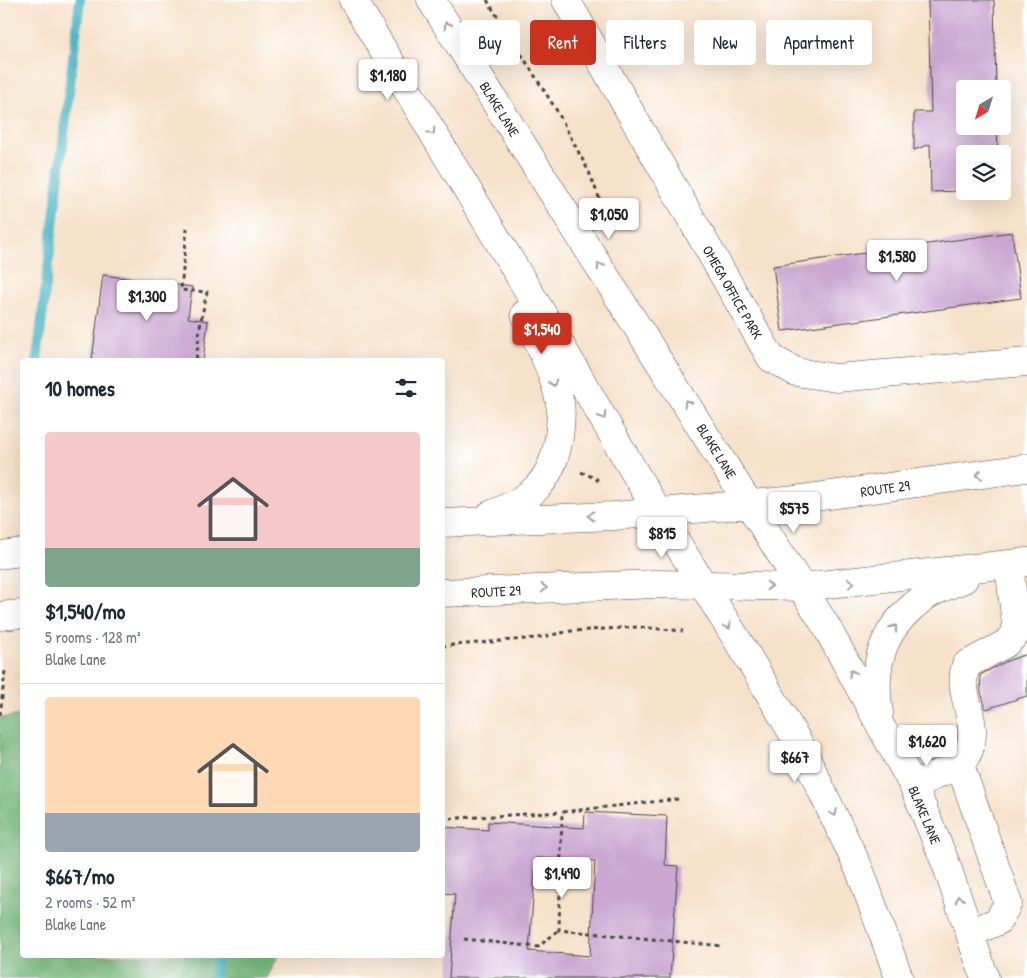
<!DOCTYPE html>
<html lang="en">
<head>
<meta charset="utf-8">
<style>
	body { margin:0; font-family:"Patrick Hand",sans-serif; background:#f6f6f7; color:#1f2937; height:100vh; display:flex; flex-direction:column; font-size:19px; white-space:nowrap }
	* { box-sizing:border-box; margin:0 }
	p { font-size:16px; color:#747a83 }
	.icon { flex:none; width:28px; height:28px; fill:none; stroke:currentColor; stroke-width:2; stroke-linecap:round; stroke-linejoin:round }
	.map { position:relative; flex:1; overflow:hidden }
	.sheet { position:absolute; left:20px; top:358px; width:425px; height:600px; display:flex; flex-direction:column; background:#fff; border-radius:5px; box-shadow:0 5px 20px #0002 }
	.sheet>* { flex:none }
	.top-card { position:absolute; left:460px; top:20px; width:475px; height:45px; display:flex; gap:10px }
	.needle { width:32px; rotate:218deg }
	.controls { position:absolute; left:956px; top:80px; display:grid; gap:10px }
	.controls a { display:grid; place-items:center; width:55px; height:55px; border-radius:5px; background:#fff; box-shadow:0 5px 20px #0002; font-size:25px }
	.price { position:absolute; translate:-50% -42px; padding:0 11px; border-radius:5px; background:#fff; color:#222; font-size:16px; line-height:32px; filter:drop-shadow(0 1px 2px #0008) }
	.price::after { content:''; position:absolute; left:50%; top:30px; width:15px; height:11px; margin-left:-8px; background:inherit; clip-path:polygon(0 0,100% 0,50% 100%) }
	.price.selected { background:#c8321e; color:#fff }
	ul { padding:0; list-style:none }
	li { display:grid; align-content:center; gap:10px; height:265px; padding:0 25px }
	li+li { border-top:1px solid #e0e1e3 }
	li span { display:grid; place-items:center; height:155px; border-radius:5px; color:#555 }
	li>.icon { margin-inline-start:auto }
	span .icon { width:90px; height:90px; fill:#fffc; stroke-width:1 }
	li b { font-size:21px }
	h2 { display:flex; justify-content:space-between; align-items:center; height:60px; padding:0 25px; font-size:21px }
	.chip { padding:0 18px; border-radius:5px; background:#fff; box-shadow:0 5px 20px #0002; font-size:18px; line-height:45px }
	.chip.selected { background:#c8321e; color:#fff }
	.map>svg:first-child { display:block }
</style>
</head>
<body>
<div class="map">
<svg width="1027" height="978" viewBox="0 0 1027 978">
	<rect width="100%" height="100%" fill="#fff"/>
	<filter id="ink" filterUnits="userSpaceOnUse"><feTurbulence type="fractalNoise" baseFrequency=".02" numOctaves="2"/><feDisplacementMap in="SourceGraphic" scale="10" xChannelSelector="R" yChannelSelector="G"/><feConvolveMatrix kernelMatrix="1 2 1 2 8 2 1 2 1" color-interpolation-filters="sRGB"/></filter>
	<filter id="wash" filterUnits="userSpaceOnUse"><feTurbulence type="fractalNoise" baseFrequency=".0096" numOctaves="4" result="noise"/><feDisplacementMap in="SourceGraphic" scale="20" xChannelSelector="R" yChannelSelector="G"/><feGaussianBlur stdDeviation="1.12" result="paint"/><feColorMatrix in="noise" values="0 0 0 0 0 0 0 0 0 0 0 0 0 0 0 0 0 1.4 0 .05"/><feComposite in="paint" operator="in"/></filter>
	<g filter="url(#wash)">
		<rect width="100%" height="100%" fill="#f6e1c9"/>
		<polygon fill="#78ba7d" stroke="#527254" points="22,715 22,955 279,955 267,978 0,978 0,718"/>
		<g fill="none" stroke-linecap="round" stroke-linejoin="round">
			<g stroke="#48b5c3" stroke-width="10">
				<polyline points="37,360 80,0"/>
				<polyline points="215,978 217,955"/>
			</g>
		</g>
		<g id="blocks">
			<g fill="#cba7d2" fill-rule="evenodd">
				<polygon points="928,0 994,0 996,89 965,89 965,126 997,126 998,154 965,154 965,191 931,192 930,144 914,150 914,112 931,112"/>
				<polygon points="1012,232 1021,298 782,331 773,266"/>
				<polygon points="103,275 192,287 188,318 208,321 203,360 92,360"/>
				<polygon points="1027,654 1027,696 986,709 981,692 980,675 1007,661"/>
				<path d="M585 812 667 816 665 865 678 866 670 978H449L455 894 442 893V827L488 830V822L584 828ZM536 858 595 861 590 956 529 951Z"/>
			</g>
		</g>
	</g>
	<g filter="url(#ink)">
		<use href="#blocks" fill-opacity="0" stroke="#494643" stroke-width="1"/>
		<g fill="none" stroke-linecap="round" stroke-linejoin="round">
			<defs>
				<g id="minor">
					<polyline points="566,0 771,358 796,372 836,378 1027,362"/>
					<path d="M960 765C964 759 969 753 970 747 979 719 956 692 966 665L1005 644 1017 633 1009 565"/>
					<polyline points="914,787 935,775 960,765 1008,903 998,921 971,933"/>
				</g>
				<g id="major">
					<polyline points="353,0 543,315 657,511 751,662 802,749 860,871 899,978"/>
					<polyline points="431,0 826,626 914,787 946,864 985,978"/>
					<path d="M490 515C531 499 552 483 559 437 560 427 562 413 560 403 554 372 538 342 525 314"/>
					<polyline points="442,523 614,516 786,501 1027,468"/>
					<polyline points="0,555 22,552"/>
					<polyline points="442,593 655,584 802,587 1027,562"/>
					<polyline points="0,616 22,614"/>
					<path d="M879 713C871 663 883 626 926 596 937 589 952 584 964 579"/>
				</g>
			</defs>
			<use href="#minor" stroke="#494643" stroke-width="29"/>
			<use href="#major" stroke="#494643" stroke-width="29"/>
			<g stroke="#494643" stroke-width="3" stroke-dasharray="4 4" stroke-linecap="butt">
				<polyline points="487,0 557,111 589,172 606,215"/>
				<polyline points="187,228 181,290 207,292 201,320 196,360"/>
				<polyline points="581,472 597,479 598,485"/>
				<polyline points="442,646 537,638 571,631 638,627 683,631"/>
				<polyline points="0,715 5,671"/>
				<polyline points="678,799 562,812 559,930 723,946"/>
				<polyline points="442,819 562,812"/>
				<polyline points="464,939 538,947 559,930"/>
			</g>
			<use href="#minor" stroke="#fff" stroke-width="28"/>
			<use href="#major" stroke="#fff" stroke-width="28"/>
		</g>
		<defs><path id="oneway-chevron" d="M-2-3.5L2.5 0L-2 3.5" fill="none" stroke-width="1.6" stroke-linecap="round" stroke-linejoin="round" transform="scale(1.25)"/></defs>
		<g stroke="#a0a0a0">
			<use href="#oneway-chevron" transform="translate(447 25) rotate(-122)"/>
			<use href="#oneway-chevron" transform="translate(432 132) rotate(57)"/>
			<use href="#oneway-chevron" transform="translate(600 266) rotate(-122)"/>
			<use href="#oneway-chevron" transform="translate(553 383) rotate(71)"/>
			<use href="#oneway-chevron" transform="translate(687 403) rotate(-122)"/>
			<use href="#oneway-chevron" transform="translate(603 416) rotate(59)"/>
			<use href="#oneway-chevron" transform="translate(979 475) rotate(172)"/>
			<use href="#oneway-chevron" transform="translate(591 516) rotate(179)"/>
			<use href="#oneway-chevron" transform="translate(851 583) rotate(-6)"/>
			<use href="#oneway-chevron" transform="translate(769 586) rotate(2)"/>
			<use href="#oneway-chevron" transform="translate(544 588) rotate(-3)"/>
			<use href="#oneway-chevron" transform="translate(728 626) rotate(59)"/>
			<use href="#oneway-chevron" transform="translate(894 628) rotate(-52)"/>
			<use href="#oneway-chevron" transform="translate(852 673) rotate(-119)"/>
			<use href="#oneway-chevron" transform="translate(834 813) rotate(65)"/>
			<use href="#oneway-chevron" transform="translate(959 899) rotate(-110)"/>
		</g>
	</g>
	<g text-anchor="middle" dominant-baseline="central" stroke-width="4" stroke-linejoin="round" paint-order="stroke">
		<g font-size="14" fill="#2b2b2b" stroke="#fff">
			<text transform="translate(500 109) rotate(58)">BLAKE LANE</text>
			<text transform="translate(733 292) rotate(60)">OMEGA OFFICE PARK</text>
			<text transform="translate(717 451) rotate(58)">BLAKE LANE</text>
			<text transform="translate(885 488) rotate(-8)">ROUTE 29</text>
			<text transform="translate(496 591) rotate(-3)">ROUTE 29</text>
			<text transform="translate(925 815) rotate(67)">BLAKE LANE</text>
		</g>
	</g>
</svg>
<div class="controls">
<a><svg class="needle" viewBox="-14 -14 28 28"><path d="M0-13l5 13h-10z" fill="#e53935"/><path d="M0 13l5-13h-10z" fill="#747a83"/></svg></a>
<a><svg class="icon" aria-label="layers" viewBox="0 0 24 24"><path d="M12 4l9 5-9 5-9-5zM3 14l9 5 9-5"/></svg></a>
</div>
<b class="price" style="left:388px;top:101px">$1,180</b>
<b class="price" style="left:609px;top:240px">$1,050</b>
<b class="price" style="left:897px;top:282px">$1,580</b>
<b class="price" style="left:147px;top:322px">$1,300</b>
<b class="price selected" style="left:542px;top:355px">$1,540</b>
<b class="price" style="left:794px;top:534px">$575</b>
<b class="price" style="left:662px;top:559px">$815</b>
<b class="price" style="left:927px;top:767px">$1,620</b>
<b class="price" style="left:795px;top:783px">$667</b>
<b class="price" style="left:562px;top:899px">$1,490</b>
<div class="top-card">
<a class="chip">Buy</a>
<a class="chip selected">Rent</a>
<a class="chip">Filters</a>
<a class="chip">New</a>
<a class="chip">Apartment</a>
</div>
<section class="sheet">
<h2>10 homes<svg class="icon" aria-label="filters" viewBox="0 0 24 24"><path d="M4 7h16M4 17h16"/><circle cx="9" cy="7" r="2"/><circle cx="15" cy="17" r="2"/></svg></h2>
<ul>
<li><span style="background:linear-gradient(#f6c9c9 75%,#7fa58c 0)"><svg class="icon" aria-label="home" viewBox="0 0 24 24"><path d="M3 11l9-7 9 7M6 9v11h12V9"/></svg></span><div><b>$1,540/mo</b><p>5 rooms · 128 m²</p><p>Blake Lane</p></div></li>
<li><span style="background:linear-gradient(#ffd9b3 75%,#9aa5b1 0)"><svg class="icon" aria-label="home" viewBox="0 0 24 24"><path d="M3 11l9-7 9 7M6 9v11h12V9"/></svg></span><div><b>$667/mo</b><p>2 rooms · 52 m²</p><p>Blake Lane</p></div></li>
</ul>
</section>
</div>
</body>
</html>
